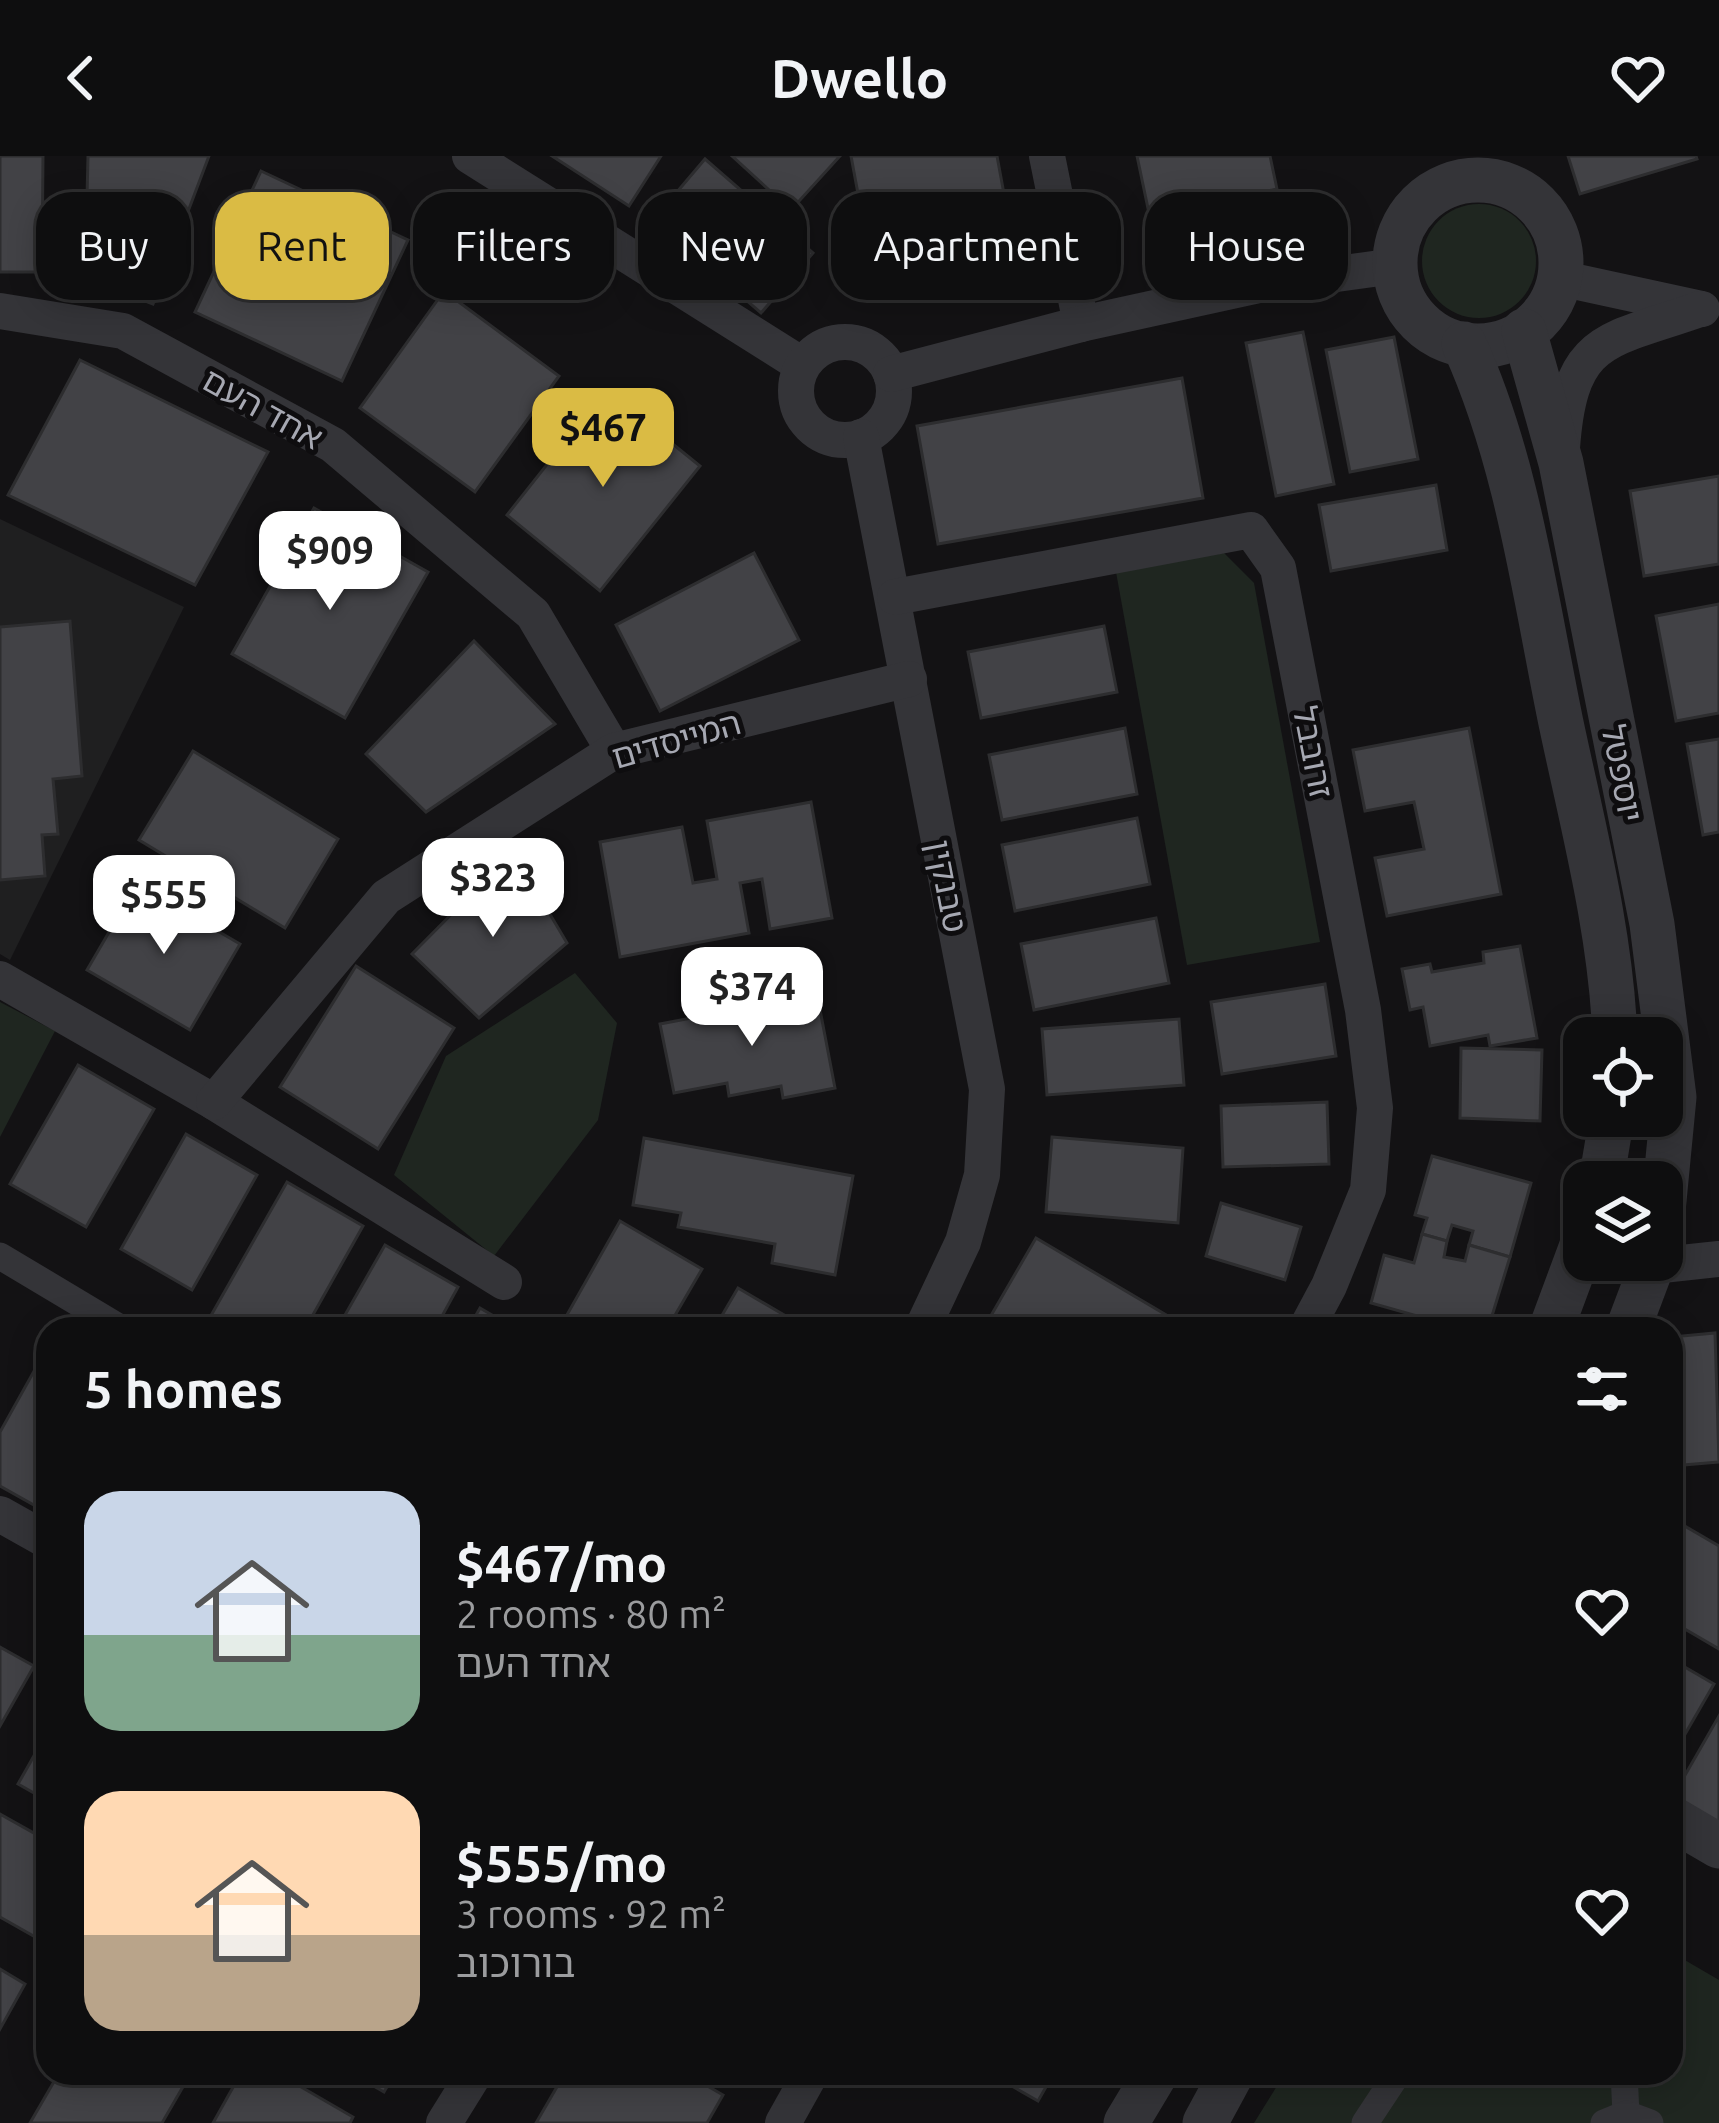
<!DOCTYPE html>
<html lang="en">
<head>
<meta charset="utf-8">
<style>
	body { margin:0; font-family:Ubuntu,"Noto Sans Hebrew",sans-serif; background:#1c1c1d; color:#f1f3f6; height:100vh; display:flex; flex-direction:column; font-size:45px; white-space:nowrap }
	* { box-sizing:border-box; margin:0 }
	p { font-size:39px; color:#9b9c9e }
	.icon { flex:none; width:66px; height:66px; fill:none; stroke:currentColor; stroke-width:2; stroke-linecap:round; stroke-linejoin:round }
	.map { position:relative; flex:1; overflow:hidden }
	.sheet { position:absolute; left:36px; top:1161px; width:1647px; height:768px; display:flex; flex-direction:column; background:#0e0e0f; border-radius:36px; box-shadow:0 6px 30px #0003,0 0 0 3px #2e2e2f }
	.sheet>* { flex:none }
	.hud { position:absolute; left:36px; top:36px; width:1647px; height:108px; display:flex; gap:24px }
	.fabs { position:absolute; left:1563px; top:861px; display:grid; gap:24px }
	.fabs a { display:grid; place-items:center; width:120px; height:120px; border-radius:24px; background:#0e0e0f; box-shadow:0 6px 30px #0003,0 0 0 3px #2e2e2f; font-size:60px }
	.price { position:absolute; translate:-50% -102px; padding:0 27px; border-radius:24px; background:#fff; color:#222; font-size:39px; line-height:78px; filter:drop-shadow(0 3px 6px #0008) }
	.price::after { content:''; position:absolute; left:50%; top:72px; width:36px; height:27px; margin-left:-18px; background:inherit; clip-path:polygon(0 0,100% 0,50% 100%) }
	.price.current { background:#dabb44; color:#111 }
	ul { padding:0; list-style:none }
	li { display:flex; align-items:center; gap:36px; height:300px; padding:0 48px }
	li span { display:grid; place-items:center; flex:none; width:336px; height:240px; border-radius:36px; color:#555 }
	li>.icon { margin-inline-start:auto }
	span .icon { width:144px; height:144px; fill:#fffc; stroke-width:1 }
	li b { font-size:51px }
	h2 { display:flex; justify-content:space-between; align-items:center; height:144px; padding:0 48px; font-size:51px }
	.tag { padding:0 42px; border-radius:36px; background:#0e0e0f; box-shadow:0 6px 30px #0003,0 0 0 3px #2e2e2f; font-size:42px; line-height:108px }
	.tag.current { background:#dabb44; color:#111 }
	header { display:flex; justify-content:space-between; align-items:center; height:156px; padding:0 48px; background:#0e0e0f; font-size:54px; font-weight:600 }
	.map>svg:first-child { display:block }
</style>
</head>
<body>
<header><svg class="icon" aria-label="back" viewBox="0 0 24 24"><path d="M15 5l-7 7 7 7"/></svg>Dwello<svg class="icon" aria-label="heart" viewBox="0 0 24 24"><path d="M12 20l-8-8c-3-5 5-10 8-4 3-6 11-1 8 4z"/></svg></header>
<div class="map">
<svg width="1719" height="1967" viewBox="0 0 1719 1967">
	<rect width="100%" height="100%" fill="#131214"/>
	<polygon fill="#1f1f20" points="0,363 184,451 10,804 0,798"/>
	<g fill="#1f2620">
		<circle cx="1479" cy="105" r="57"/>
		<polygon points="1224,397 1254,427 1320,786 1187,809 1116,416"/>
		<polygon points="575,817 617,867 598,964 494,1100 394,1019 446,900"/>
		<polygon points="0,846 55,875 0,981"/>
		<polygon points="1671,1796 1719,1824 1719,1967 1254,1967 1285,1917 1671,1917"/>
	</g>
	<g fill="#424246" stroke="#2d2d2f" stroke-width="3">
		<polygon points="0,0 43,0 42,116 0,116"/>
		<polygon points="88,0 209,0 153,148 85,122"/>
		<polygon points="552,0 661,0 629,50"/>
		<polygon points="732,0 840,0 791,54"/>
		<polygon points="851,0 997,0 1014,92 873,119"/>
		<polygon points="1137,0 1270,0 1277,33 1150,62"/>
		<polygon points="1568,0 1696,0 1697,3 1580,38"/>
		<polygon points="705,3 813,97 761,157 653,64"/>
		<polygon points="261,15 408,84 342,225 195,156"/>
		<polygon points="444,135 559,220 475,336 360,252"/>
		<polygon points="1303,176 1334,328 1276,340 1246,187"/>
		<polygon points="1394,181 1418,303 1350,316 1326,194"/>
		<polygon points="80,204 268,296 195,429 8,339"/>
		<polygon points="1182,222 1203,342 938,388 917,270"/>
		<polygon points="606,234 700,310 600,435 507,359"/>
		<polygon points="1719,320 1719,408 1644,420 1630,335"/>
		<polygon points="1436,329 1447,394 1331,415 1319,349"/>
		<polygon points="314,352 428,416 345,562 232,498"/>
		<polygon points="754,397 799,484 660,555 616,469"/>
		<polygon points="1719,448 1719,557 1676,565 1656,460"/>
		<polygon points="70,465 82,620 53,623 58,678 42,679 45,720 0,724 0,471"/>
		<polygon points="1104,470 1117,536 981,562 968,496"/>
		<polygon points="474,485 555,568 426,656 366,598"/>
		<polygon points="1125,572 1137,638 1002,664 989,599"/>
		<polygon points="1469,572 1501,738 1387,760 1375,702 1424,693 1414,646 1365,655 1353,594"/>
		<polygon points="1719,583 1719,676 1703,679 1687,588"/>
		<polygon points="193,595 338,683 285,772 139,684"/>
		<polygon points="811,646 832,762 770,773 762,723 740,727 749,777 620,801 600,686 682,671 693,727 717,723 707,665"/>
		<polygon points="1137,662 1150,728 1015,755 1002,689"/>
		<polygon points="513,696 567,787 479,862 412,798"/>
		<polygon points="137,728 240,788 190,874 87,814"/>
		<polygon points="1156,762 1169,827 1034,854 1021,788"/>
		<polygon points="1520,790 1537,882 1490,890 1488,879 1430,890 1423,851 1410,854 1402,813 1430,808 1432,816 1484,807 1483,796"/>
		<polygon points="356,810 454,872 378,993 280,931"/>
		<polygon points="1325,828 1336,900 1222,918 1211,846"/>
		<polygon points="817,838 835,932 783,942 781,930 729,940 727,927 674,937 660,868"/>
		<polygon points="1179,863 1184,929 1047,939 1042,873"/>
		<polygon points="1461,892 1542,894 1540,965 1460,962"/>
		<polygon points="78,909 154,953 86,1071 10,1028"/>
		<polygon points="1327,946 1329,1008 1223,1011 1221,950"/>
		<polygon points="186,978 257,1019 192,1134 121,1093"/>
		<polygon points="1052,981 1183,992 1178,1067 1046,1056"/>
		<polygon points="644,982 853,1020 835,1119 772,1107 775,1088 678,1071 681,1057 633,1049"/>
		<polygon points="1432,1000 1531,1027 1510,1101 1469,1089 1473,1075 1452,1069 1447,1085 1422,1078 1427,1062 1415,1059"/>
		<polygon points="287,1026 363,1070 305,1173 226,1173 209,1163"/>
		<polygon points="1221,1047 1301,1071 1285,1124 1206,1100"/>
		<polygon points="620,1065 702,1113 667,1173 559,1173"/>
		<polygon points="1422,1078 1447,1085 1444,1101 1465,1105 1469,1089 1510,1101 1488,1173 1463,1173 1371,1147 1384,1099 1414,1107"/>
		<polygon points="1036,1082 1190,1173 1006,1173 989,1163"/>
		<polygon points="385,1089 458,1131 435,1173 337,1173"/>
		<polygon points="738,1132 808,1173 714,1173"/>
		<polygon points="480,1152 516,1173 468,1173"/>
		<polygon points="1715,1177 1719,1306 1671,1310 1671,1181"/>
		<polygon points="43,1199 48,1202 48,1357 0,1330 0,1276"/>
		<polygon points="1671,1362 1719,1390 1719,1493 1671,1465"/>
		<polygon points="0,1491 34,1510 0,1570"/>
		<polygon points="1671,1503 1714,1528 1673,1599 1671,1598"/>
		<polygon points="1719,1560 1719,1667 1673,1640"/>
		<polygon points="48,1575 48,1645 18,1628"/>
		<polygon points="0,1658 48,1685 48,1764 37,1782 0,1761"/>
		<polygon points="0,1813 25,1828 0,1873"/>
		<polygon points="59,1917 163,1917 184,1929 162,1967 30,1967"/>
		<polygon points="241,1917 277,1917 353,1961 350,1967 213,1967"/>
		<polygon points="351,1917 395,1917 384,1936"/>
		<polygon points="565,1917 685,1917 723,1939 707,1967 536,1967"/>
		<polygon points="989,1917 1054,1917 1038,1945"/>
	</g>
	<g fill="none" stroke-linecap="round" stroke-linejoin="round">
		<g stroke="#343438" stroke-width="27">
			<polyline points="0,1100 122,1173"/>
			<polyline points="1624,1917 1626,1958"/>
			<polyline points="1365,1967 1398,1917"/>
			<polyline points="1604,1967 1626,1958 1650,1967"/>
		</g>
		<g stroke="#343438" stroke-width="36">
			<polyline points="470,0 802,209"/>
			<polyline points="1047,0 1081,168"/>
			<polyline points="1559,122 1702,153"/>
			<polyline points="0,155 123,175 333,289 533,458 614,595"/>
			<circle cx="845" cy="235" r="49"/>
			<polyline points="891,218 1081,168 1264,128 1395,110"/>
			<polyline points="861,281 987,933 982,1019 963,1086 922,1173"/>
			<path d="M1562 292C1570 180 1606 186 1700 153"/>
			<polyline points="895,441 1251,374 1278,412 1363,854 1375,952 1368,1034 1329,1130 1306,1173"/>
			<polyline points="0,823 214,946 504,1126"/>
			<polyline points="214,946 386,741 614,595 909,523"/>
			<polyline points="1653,1110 1719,1103"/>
			<polyline points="0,1358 48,1385"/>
			<polyline points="444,1967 475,1917"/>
			<polyline points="783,1967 811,1917"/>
		</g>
		<g stroke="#343438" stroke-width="45">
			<circle cx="1478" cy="107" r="83"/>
			<polyline points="1524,175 1561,307 1652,768 1674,941 1662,1065"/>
			<path d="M1464 188C1518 307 1535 441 1561 567 1583 671 1611 776 1615 882"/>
			<polyline points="1601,1026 1612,960"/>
			<polyline points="1551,1173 1584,1084"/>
			<polyline points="1628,1173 1654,1104"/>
			<polyline points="1671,1662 1719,1690"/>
			<polyline points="1126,1967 1156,1917"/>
			<polyline points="1205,1967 1232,1917"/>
		</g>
	</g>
	<g text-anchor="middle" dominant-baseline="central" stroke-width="10" stroke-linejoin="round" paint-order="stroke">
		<g font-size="33" fill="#a6a8b2" stroke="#0e0d0f">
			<text transform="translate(263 252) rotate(29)">אחד העם</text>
			<text transform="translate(676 583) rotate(-16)">המייסדים</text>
			<text transform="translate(1314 596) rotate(79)">זרובבל</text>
			<text transform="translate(1623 617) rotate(79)">יוספטל</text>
			<text transform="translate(948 730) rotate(79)">טבנקין</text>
		</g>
	</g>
</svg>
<div class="fabs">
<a><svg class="icon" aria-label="locate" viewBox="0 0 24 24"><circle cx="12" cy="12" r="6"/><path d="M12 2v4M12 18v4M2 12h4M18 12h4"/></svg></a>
<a><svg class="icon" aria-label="layers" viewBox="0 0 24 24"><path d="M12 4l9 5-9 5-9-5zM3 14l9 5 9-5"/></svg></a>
</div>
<b class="price current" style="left:603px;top:334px">$467</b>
<b class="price" style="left:330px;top:457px">$909</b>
<b class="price" style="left:493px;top:784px">$323</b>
<b class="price" style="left:164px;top:801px">$555</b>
<b class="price" style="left:752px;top:893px">$374</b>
<div class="hud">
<a class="tag">Buy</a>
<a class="tag current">Rent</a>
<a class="tag">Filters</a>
<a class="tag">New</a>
<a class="tag">Apartment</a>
<a class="tag">House</a>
</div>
<section class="sheet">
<h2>5 homes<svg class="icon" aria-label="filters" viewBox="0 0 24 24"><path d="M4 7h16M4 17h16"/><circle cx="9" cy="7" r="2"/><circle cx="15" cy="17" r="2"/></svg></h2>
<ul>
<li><span style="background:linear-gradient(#c9d6e8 60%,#7fa58c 0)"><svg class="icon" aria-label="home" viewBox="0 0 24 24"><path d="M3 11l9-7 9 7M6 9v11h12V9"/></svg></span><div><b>$467/mo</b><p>2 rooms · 80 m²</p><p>אחד העם</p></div><svg class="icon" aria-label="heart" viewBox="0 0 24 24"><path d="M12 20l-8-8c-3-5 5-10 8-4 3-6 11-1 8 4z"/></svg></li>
<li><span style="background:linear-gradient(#ffd9b3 60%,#b9a48a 0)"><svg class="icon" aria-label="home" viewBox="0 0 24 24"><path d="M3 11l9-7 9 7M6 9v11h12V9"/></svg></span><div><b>$555/mo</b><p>3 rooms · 92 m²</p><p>בורוכוב</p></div><svg class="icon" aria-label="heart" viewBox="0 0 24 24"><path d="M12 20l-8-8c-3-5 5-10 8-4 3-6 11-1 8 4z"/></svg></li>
</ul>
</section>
</div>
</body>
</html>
